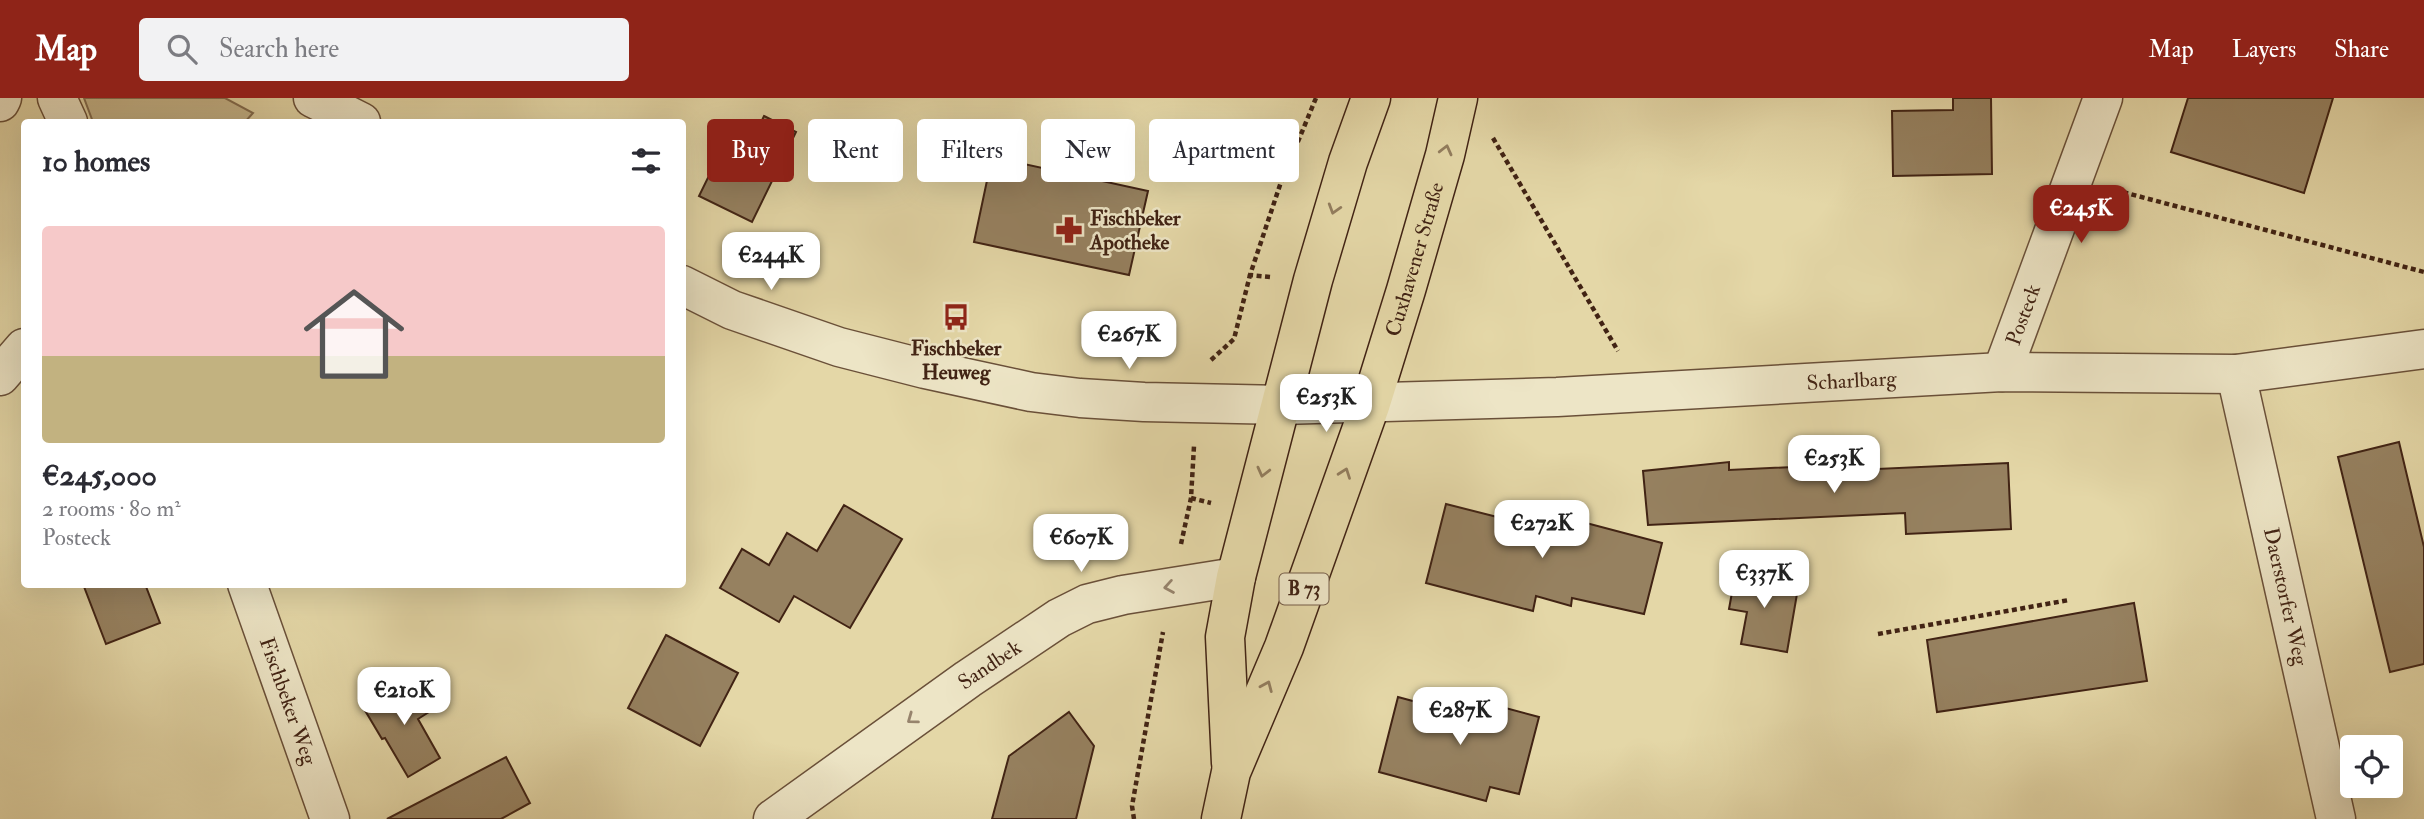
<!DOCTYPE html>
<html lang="en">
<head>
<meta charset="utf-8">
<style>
	body { margin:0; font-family:"IM FELL Double Pica",serif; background:#f2f2f3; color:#2b2b33; height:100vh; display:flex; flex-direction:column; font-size:26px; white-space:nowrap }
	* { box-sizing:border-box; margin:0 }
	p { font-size:23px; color:#7c7c81 }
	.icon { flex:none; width:38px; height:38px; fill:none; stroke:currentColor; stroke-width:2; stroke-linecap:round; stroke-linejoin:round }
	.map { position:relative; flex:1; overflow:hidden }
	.sheet { position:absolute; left:21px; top:21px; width:665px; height:469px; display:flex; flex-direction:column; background:#fff; border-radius:7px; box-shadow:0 7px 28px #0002 }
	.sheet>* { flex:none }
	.guide { position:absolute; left:707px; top:21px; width:665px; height:63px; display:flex; gap:14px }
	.buttons { position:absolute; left:2340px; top:637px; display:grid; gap:14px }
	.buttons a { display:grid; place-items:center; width:63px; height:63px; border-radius:7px; background:#fff; box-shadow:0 7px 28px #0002; font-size:35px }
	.price { position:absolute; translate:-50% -60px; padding:0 16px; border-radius:14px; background:#fff; color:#222; font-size:23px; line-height:46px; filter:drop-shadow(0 2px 4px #0008) }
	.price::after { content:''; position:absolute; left:50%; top:42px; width:21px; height:16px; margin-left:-10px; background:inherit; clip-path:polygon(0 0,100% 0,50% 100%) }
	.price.on { background:#8f2418; color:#fff }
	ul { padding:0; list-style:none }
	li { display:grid; align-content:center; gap:14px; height:371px; padding:0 21px }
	li span { display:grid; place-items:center; height:217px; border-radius:7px; color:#555 }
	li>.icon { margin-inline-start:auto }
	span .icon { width:126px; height:126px; fill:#fffc; stroke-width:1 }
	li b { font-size:30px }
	h2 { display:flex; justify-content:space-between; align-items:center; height:84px; padding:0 21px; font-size:30px }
	.tag { padding:0 24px; border-radius:7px; background:#fff; box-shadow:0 7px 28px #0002; font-size:24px; line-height:63px }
	.tag.on { background:#8f2418; color:#fff }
	header { display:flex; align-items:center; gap:42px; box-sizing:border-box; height:98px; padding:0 35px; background:#8f2418; color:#fff }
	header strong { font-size:33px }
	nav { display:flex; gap:38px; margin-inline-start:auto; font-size:24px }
	.search { width:490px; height:63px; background:#f2f2f3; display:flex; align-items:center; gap:18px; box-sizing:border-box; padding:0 24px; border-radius:7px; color:#7c7c81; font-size:26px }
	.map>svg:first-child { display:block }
</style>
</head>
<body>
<header>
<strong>Map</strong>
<div class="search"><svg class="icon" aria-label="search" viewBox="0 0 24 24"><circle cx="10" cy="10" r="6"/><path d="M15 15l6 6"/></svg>Search here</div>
<nav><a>Map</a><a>Layers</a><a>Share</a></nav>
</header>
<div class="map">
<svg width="2424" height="721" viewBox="0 0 2424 721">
	<rect width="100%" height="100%" fill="#e4d7a7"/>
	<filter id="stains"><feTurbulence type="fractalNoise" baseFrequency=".00286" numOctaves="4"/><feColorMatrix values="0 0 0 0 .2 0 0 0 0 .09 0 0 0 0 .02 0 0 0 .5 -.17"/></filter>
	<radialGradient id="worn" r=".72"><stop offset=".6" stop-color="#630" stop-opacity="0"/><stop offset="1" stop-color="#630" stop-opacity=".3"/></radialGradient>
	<polygon fill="#c8b88e" stroke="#846e51" stroke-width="2" points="84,0 225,0 253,15 245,24 93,24"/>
	<g fill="#968160" stroke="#412314" stroke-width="2">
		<polygon points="1953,0 1991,0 1992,76 1893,78 1892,13 1953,12"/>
		<polygon points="2188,0 2333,0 2304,95 2171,54"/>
		<polygon points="764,18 796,34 752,124 699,98 723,49 744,59"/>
		<polygon points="992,59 1148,93 1129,177 974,144"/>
		<polygon points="2399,344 2424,449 2424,566 2390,574 2338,359"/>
		<polygon points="1729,364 1729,372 1855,366 1855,372 2008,365 2011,431 1906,436 1905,415 1648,427 1643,373"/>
		<polygon points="1446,406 1513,423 1518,407 1662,445 1644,516 1572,500 1571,508 1536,498 1533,513 1426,485"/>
		<polygon points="844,407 902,441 850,530 794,498 779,524 720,490 742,451 769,467 787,435 817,453"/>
		<polygon points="1737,467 1781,487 1798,490 1787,554 1741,546 1747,514 1729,511"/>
		<polygon points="83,486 145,486 160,525 106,546"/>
		<polygon points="2134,505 2147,583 1937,614 1927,542"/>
		<polygon points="666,537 738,575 700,648 628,610"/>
		<polygon points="411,582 429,614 418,621 440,660 408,679 385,640 382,641 363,609"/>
		<polygon points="1398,599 1468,618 1472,601 1539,619 1519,696 1490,689 1486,703 1379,674"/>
		<polygon points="1069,614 1094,648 1076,721 992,721 1009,658"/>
		<polygon points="506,659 530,705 501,721 387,721"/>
	</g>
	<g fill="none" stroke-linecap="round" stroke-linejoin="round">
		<defs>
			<g id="minor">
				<polyline points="57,0 68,24"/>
				<polyline points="313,0 361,24"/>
				<polyline points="0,4 2,0"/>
				<path id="s1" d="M682 187 732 212 839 249 925 271 1031 294 1080 300 1144 304 1280 307 1557 299 2002 274 2236 276 2424 251"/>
				<path id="s2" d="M2002 274 2103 0"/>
				<path id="s3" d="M2236 276 2336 721"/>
				<polyline points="0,278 24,250"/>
				<path id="s4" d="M247 486 330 721"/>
				<path id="s5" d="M773 721 968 581 1059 520 1087 506 1123 497 1236 479"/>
			</g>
			<g id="major">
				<polyline points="1231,665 1225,539 1236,479 1313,182 1348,64 1371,0"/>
				<path id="s6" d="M1221 721 1231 674 1284 549 1371 305 1406 192 1445 57 1458 0"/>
			</g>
		</defs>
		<use href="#minor" stroke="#6a5039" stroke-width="41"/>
		<use href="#major" stroke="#412314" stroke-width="41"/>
		<g stroke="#412314" stroke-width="4.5" stroke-dasharray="5 3.5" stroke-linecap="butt">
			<polyline points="1493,40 1618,253"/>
			<polyline points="2115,92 2424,174"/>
			<polyline points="1270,179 1250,177 1280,87 1316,0"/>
			<polyline points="1211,262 1234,241 1250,177"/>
			<polyline points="1191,400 1211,405"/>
			<polyline points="1181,446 1191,400 1194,348"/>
			<polyline points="1878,536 2069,502"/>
			<polyline points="1134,721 1132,708 1163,534"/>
		</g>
		<use href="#minor" stroke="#ede5c6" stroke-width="38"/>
		<use href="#major" stroke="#e4d7a7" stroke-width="38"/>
	</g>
	<defs><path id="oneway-chevron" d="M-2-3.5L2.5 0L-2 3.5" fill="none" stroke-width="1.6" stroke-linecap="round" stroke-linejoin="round" transform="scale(1.75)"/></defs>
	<g stroke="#927d5e">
		<use href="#oneway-chevron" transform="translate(1446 52) rotate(-76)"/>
		<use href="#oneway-chevron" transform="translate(1334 111) rotate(107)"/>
		<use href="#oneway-chevron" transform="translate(1263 374) rotate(104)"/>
		<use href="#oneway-chevron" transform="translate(1345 375) rotate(-70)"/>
		<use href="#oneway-chevron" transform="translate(1267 588) rotate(-67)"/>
	</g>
	<g stroke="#97846d">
		<use href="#oneway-chevron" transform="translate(1169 489) rotate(170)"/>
		<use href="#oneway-chevron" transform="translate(912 621) rotate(144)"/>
	</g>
	<defs>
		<symbol id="pharmacy-bare" viewBox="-9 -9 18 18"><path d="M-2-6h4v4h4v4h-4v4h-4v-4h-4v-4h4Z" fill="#8f2418" stroke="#ede5c6" stroke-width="2.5" paint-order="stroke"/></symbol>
		<symbol id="bus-bare" viewBox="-9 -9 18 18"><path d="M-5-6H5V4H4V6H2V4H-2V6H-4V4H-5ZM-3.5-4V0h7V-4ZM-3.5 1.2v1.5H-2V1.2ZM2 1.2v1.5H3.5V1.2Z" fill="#8f2418" stroke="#ede5c6" stroke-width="2.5" paint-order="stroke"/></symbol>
	</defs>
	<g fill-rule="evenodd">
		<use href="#pharmacy-bare" x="1050" y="113" width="38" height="38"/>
		<use href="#bus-bare" x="937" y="200" width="38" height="38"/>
	</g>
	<g text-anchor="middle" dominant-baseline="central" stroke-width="5" stroke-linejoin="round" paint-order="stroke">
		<rect fill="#ede5c6" stroke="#755d49" stroke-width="2" x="1279.5" y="475.5" width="49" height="31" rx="5"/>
		<g font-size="19" font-weight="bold" fill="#412314">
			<text x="1304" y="491">B 73</text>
		</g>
		<g font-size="21" font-weight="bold" fill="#412314" stroke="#ede5c6" text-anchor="start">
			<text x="1090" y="120">Fischbeker<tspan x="1090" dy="24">Apotheke</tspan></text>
			<text x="956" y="250" text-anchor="middle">Fischbeker<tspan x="956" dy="24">Heuweg</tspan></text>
		</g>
		<g font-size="21" fill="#412314" stroke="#ede5c6">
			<text stroke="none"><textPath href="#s6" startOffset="593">Cuxhavener Straße</textPath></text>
			<text stroke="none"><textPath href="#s2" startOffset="61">Posteck</textPath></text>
			<text stroke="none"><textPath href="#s1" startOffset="1188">Scharlbarg</textPath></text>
			<text stroke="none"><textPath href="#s3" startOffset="228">Daerstorfer Weg</textPath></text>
			<text stroke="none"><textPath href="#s5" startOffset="266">Sandbek</textPath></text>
			<text stroke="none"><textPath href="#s4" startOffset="124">Fischbeker Weg</textPath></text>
		</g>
	</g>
	<rect width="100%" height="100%" filter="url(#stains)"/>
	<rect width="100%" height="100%" fill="url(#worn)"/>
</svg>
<div class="buttons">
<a><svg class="icon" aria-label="locate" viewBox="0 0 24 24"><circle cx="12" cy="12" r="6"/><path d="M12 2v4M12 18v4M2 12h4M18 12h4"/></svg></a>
</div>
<b class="price on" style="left:2081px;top:147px">€245K</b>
<b class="price" style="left:771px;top:194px">€244K</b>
<b class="price" style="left:1129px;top:273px">€267K</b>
<b class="price" style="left:1326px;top:336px">€253K</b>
<b class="price" style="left:1834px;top:397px">€253K</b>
<b class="price" style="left:1542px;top:462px">€272K</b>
<b class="price" style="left:1081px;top:476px">€607K</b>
<b class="price" style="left:1764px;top:512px">€337K</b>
<b class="price" style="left:404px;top:629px">€210K</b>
<b class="price" style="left:1460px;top:649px">€287K</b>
<div class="guide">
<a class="tag on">Buy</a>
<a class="tag">Rent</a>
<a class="tag">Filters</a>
<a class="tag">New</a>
<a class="tag">Apartment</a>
</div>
<section class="sheet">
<h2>10 homes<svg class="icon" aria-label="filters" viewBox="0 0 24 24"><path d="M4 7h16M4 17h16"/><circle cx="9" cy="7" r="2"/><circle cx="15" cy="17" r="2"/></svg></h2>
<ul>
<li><span style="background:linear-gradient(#f6c9c9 60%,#c2b280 0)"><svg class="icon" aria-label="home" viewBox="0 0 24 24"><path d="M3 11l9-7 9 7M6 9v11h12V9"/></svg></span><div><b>€245,000</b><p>2 rooms · 80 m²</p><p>Posteck</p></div></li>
</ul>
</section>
</div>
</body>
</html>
